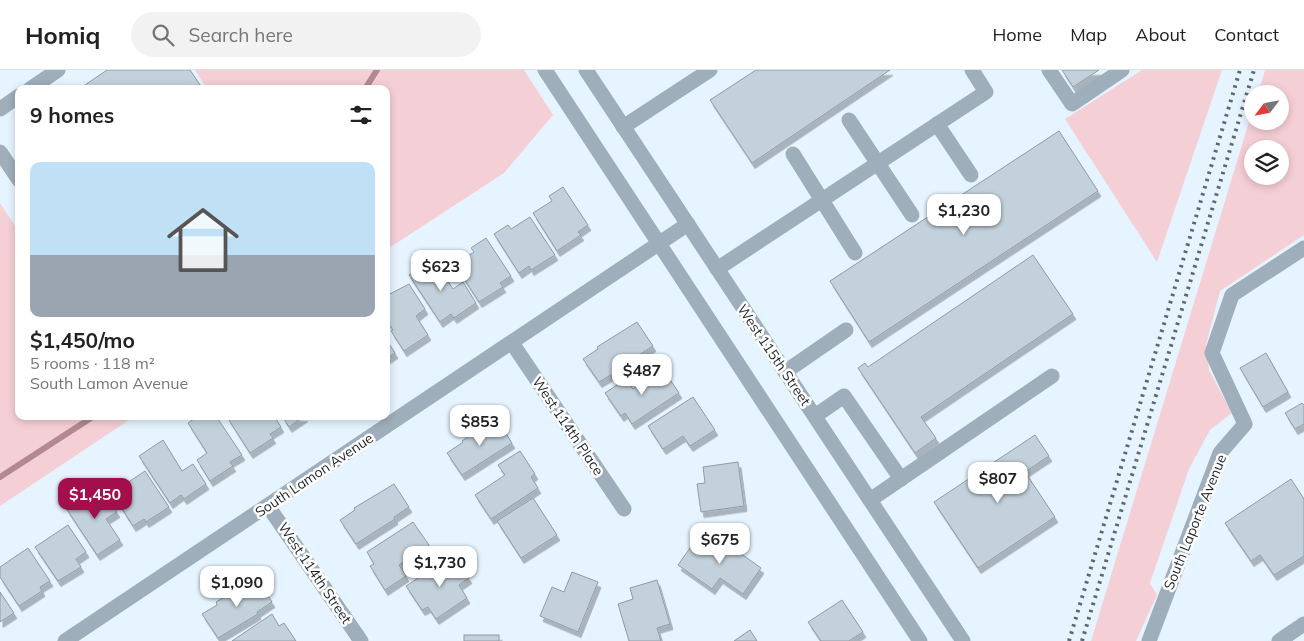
<!DOCTYPE html>
<html lang="en">
<head>
<meta charset="utf-8">
<style>
	body { margin:0; font-family:Mulish,sans-serif; background:#f2f2f2; color:#222; height:100vh; display:flex; flex-direction:column; font-size:19px; white-space:nowrap }
	* { box-sizing:border-box; margin:0 }
	p { font-size:16px; color:#767676 }
	.icon { flex:none; width:28px; height:28px; fill:none; stroke:currentColor; stroke-width:2; stroke-linecap:round; stroke-linejoin:round }
	.map { position:relative; flex:1; overflow:hidden }
	.details { position:absolute; left:15px; top:15px; width:375px; height:335px; display:flex; flex-direction:column; background:#fff; border-radius:10px; box-shadow:0 2px 8px #0003 }
	.details>* { flex:none }
	.needle { width:32px; rotate:238deg }
	.fabs { position:absolute; left:1244px; top:15px; display:grid; gap:10px }
	.fabs a { display:grid; place-items:center; width:45px; height:45px; border-radius:50%; background:#fff; box-shadow:0 2px 8px #0003; font-size:25px }
	.price { position:absolute; translate:-50% -42px; padding:0 11px; border-radius:10px; background:#fff; color:#222; font-size:16px; line-height:32px; filter:drop-shadow(0 1px 2px #0008) }
	.price::after { content:''; position:absolute; left:50%; top:30px; width:15px; height:11px; margin-left:-8px; background:inherit; clip-path:polygon(0 0,100% 0,50% 100%) }
	.price.active { background:#a30e4d; color:#fff }
	ul { padding:0; list-style:none }
	li { display:grid; align-content:center; gap:10px; height:265px; padding:0 15px }
	li span { display:grid; place-items:center; height:155px; border-radius:10px; color:#555 }
	li>.icon { margin-inline-start:auto }
	span .icon { width:90px; height:90px; fill:#fffc; stroke-width:1 }
	li b { font-size:21px }
	h2 { display:flex; justify-content:space-between; align-items:center; height:60px; padding:0 15px; font-size:21px }
	header { display:flex; align-items:center; gap:30px; box-sizing:border-box; height:70px; padding:0 25px; background:#fff; border-bottom:1px solid #e0e0e0 }
	header strong { font-size:24px }
	nav { display:flex; gap:28px; margin-inline-start:auto; font-size:18px }
	.search { width:350px; height:45px; background:#f2f2f2; display:flex; align-items:center; gap:12px; box-sizing:border-box; padding:0 18px; border-radius:28px; color:#767676; font-size:19px }
	.map>svg:first-child { display:block }
</style>
</head>
<body>
<header>
<strong>Homiq</strong>
<div class="search"><svg class="icon" aria-label="search" viewBox="0 0 24 24"><circle cx="10" cy="10" r="6"/><path d="M15 15l6 6"/></svg>Search here</div>
<nav><a>Home</a><a>Map</a><a>About</a><a>Contact</a></nav>
</header>
<div class="map">
<svg width="1304" height="571" viewBox="0 0 1304 571">
	<defs>
		<filter id="shadow"><feDropShadow dx="3" dy="5.5" stdDeviation="0" flood-color="#0004"/></filter>
	</defs>
	<rect width="100%" height="100%" fill="#e6f4ff"/>
	<g fill="#f5cfd6" fill-rule="evenodd">
		<polygon points="195,0 524,0 553,45 504,103 386,180 386,19 207,19"/>
		<polygon points="1142,0 1222,0 1157,192 1065,49"/>
		<path d="M1265 0H1304V165L1220 221 1206 275 1209 300 1232 343 1210 360 1189 399 1150 513 1157 525 1136 571H1091L1252 42V51H1280V24H1258ZM1252 79H1280V106H1252Z"/>
		<polygon points="0,133 19,162 19,346 135,346 0,436"/>
	</g>
	<g fill="none" stroke-linecap="round" stroke-linejoin="round">
		<g stroke="#b48891" stroke-width="6">
			<polyline points="365,19 377,0"/>
			<polyline points="0,407 94,346"/>
		</g>
	</g>
	<g fill="#c2d1db" stroke="#8e9ca6" filter="url(#shadow)">
		<polygon points="107,0 190,0 203,19 79,19"/>
		<polygon points="756,0 890,0 752,93 710,30"/>
		<polygon points="1062,0 1099,0 1073,17"/>
		<polygon points="1059,61 1098,121 869,272 830,211"/>
		<polygon points="563,117 588,155 578,162 581,165 557,181 533,143 552,131 549,126"/>
		<polygon points="530,147 555,185 531,200 529,196 519,203 494,164 508,155 511,159"/>
		<polygon points="486,168 511,206 500,213 503,217 479,232 455,195 474,182 471,178"/>
		<polygon points="1033,185 1073,244 921,347 936,368 915,383 858,298 865,293 868,297"/>
		<polygon points="433,189 453,219 463,212 476,233 454,248 451,244 440,252 409,205"/>
		<polygon points="409,214 425,239 416,246 428,265 404,281 391,261 393,260 386,250 386,226"/>
		<polygon points="637,252 653,276 637,286 639,288 599,312 583,289 598,279 597,277"/>
		<polygon points="386,269 395,283 386,289"/>
		<polygon points="1266,283 1288,322 1263,337 1240,298"/>
		<polygon points="663,299 679,323 632,354 625,343 621,346 605,323 626,309 633,319"/>
		<polygon points="693,327 715,360 690,376 683,366 663,379 648,356"/>
		<polygon points="1302,333 1304,335 1304,354 1295,359 1285,343"/>
		<polygon points="198,346 216,346 242,385 230,392 233,396 210,411 197,390 207,383 188,353"/>
		<polygon points="228,346 274,346 281,357 270,364 273,368 250,383 227,347"/>
		<polygon points="282,346 305,346 289,357"/>
		<polygon points="496,348 512,373 462,405 447,383 463,372 462,371"/>
		<polygon points="1035,365 1049,386 1025,402 1055,447 978,498 934,432"/>
		<polygon points="163,370 182,401 193,394 206,414 184,429 181,425 170,433 139,386"/>
		<polygon points="520,381 535,404 531,407 538,418 491,449 475,425 505,405 498,395"/>
		<polygon points="738,392 744,436 701,442 697,414 705,413 703,397"/>
		<polygon points="145,401 169,437 146,452 144,449 133,456 112,423"/>
		<polygon points="1291,409 1304,429 1304,486 1274,505 1260,485 1251,491 1225,453"/>
		<polygon points="394,414 409,437 394,447 395,449 356,474 340,450 355,440 354,438"/>
		<polygon points="99,416 117,442 106,449 120,470 97,485 66,438"/>
		<polygon points="533,428 557,465 521,488 497,451"/>
		<polygon points="413,452 429,475 399,495 406,506 385,520 370,496 374,494 367,482"/>
		<polygon points="68,455 86,482 76,489 81,497 58,511 35,477"/>
		<polygon points="715,465 761,498 743,524 720,508 712,519 678,495 695,471 706,479"/>
		<polygon points="28,478 50,511 40,517 42,521 19,536 0,507 0,497"/>
		<polygon points="453,485 469,508 459,515 467,528 436,549 428,537 422,540 406,516"/>
		<polygon points="572,502 598,512 578,562 540,546 552,517 564,522"/>
		<polygon points="256,508 272,532 257,542 258,544 218,568 202,544 217,535 216,532"/>
		<polygon points="657,510 670,554 657,558 661,571 629,571 618,534 633,529 630,518"/>
		<polygon points="0,522 14,543 0,552"/>
		<polygon points="842,530 863,562 849,571 821,571 808,552"/>
		<polygon points="272,544 279,556 284,553 296,571 232,571"/>
		<polygon points="750,560 757,571 734,571"/>
		<rect x="464" y="565" width="35" height="6"/>
	</g>
	<g fill="none" stroke-linecap="round" stroke-linejoin="round">
		<g stroke="#9eaeba" stroke-width="15">
			<polyline points="545,0 920,571"/>
			<polyline points="586,0 963,571"/>
			<polyline points="1049,0 1072,34 1122,0"/>
			<polyline points="30,19 58,0"/>
			<polyline points="0,39 19,26"/>
			<polyline points="849,50 912,145"/>
			<polyline points="937,54 971,105"/>
			<polyline points="623,57 710,0"/>
			<polyline points="0,82 19,110"/>
			<polyline points="793,84 855,183"/>
			<polyline points="717,199 986,22 972,0"/>
			<polyline points="512,273 624,439"/>
			<polyline points="785,302 846,260"/>
			<polyline points="815,346 844,326 901,409"/>
			<polyline points="870,430 1052,306"/>
			<polyline points="268,436 361,571"/>
			<polyline points="65,571 688,154"/>
			<polyline points="1149,571 1220,383 1245,354 1212,283 1232,225 1304,178"/>
			<polyline points="1279,571 1304,554"/>
		</g>
		<g stroke="#5e676d" stroke-width="4" stroke-dasharray="2.5 5" stroke-linecap="butt">
			<polyline points="1069,571 1240,0"/>
			<polyline points="1082,571 1254,0"/>
		</g>
	</g>
	<g text-anchor="middle" dominant-baseline="central" stroke-width="5" stroke-linejoin="round" paint-order="stroke">
		<g font-size="14" fill="#1d2327" stroke="#fff">
			<text transform="translate(774 285) rotate(56)">West 115th Street</text>
			<text transform="translate(568 356) rotate(56)">West 114th Place</text>
			<text transform="translate(314 405) rotate(-34)">South Lamon Avenue</text>
			<text transform="translate(1195 452) rotate(-68)">South Laporte Avenue</text>
			<text transform="translate(315 503) rotate(56)">West 114th Street</text>
		</g>
	</g>
</svg>
<div class="fabs">
<a><svg class="needle" viewBox="-14 -14 28 28"><path d="M0-13l5 13h-10z" fill="#e53935"/><path d="M0 13l5-13h-10z" fill="#767676"/></svg></a>
<a><svg class="icon" aria-label="layers" viewBox="0 0 24 24"><path d="M12 4l9 5-9 5-9-5zM3 14l9 5 9-5"/></svg></a>
</div>
<b class="price" style="left:964px;top:166px">$1,230</b>
<b class="price" style="left:441px;top:222px">$623</b>
<b class="price" style="left:642px;top:326px">$487</b>
<b class="price" style="left:480px;top:377px">$853</b>
<b class="price" style="left:998px;top:434px">$807</b>
<b class="price active" style="left:95px;top:450px">$1,450</b>
<b class="price" style="left:720px;top:495px">$675</b>
<b class="price" style="left:440px;top:518px">$1,730</b>
<b class="price" style="left:237px;top:538px">$1,090</b>
<section class="details">
<h2>9 homes<svg class="icon" aria-label="filters" viewBox="0 0 24 24"><path d="M4 7h16M4 17h16"/><circle cx="9" cy="7" r="2"/><circle cx="15" cy="17" r="2"/></svg></h2>
<ul>
<li><span style="background:linear-gradient(#bfe0f5 60%,#9aa5b1 0)"><svg class="icon" aria-label="home" viewBox="0 0 24 24"><path d="M3 11l9-7 9 7M6 9v11h12V9"/></svg></span><div><b>$1,450/mo</b><p>5 rooms · 118 m²</p><p>South Lamon Avenue</p></div></li>
</ul>
</section>
</div>
</body>
</html>
